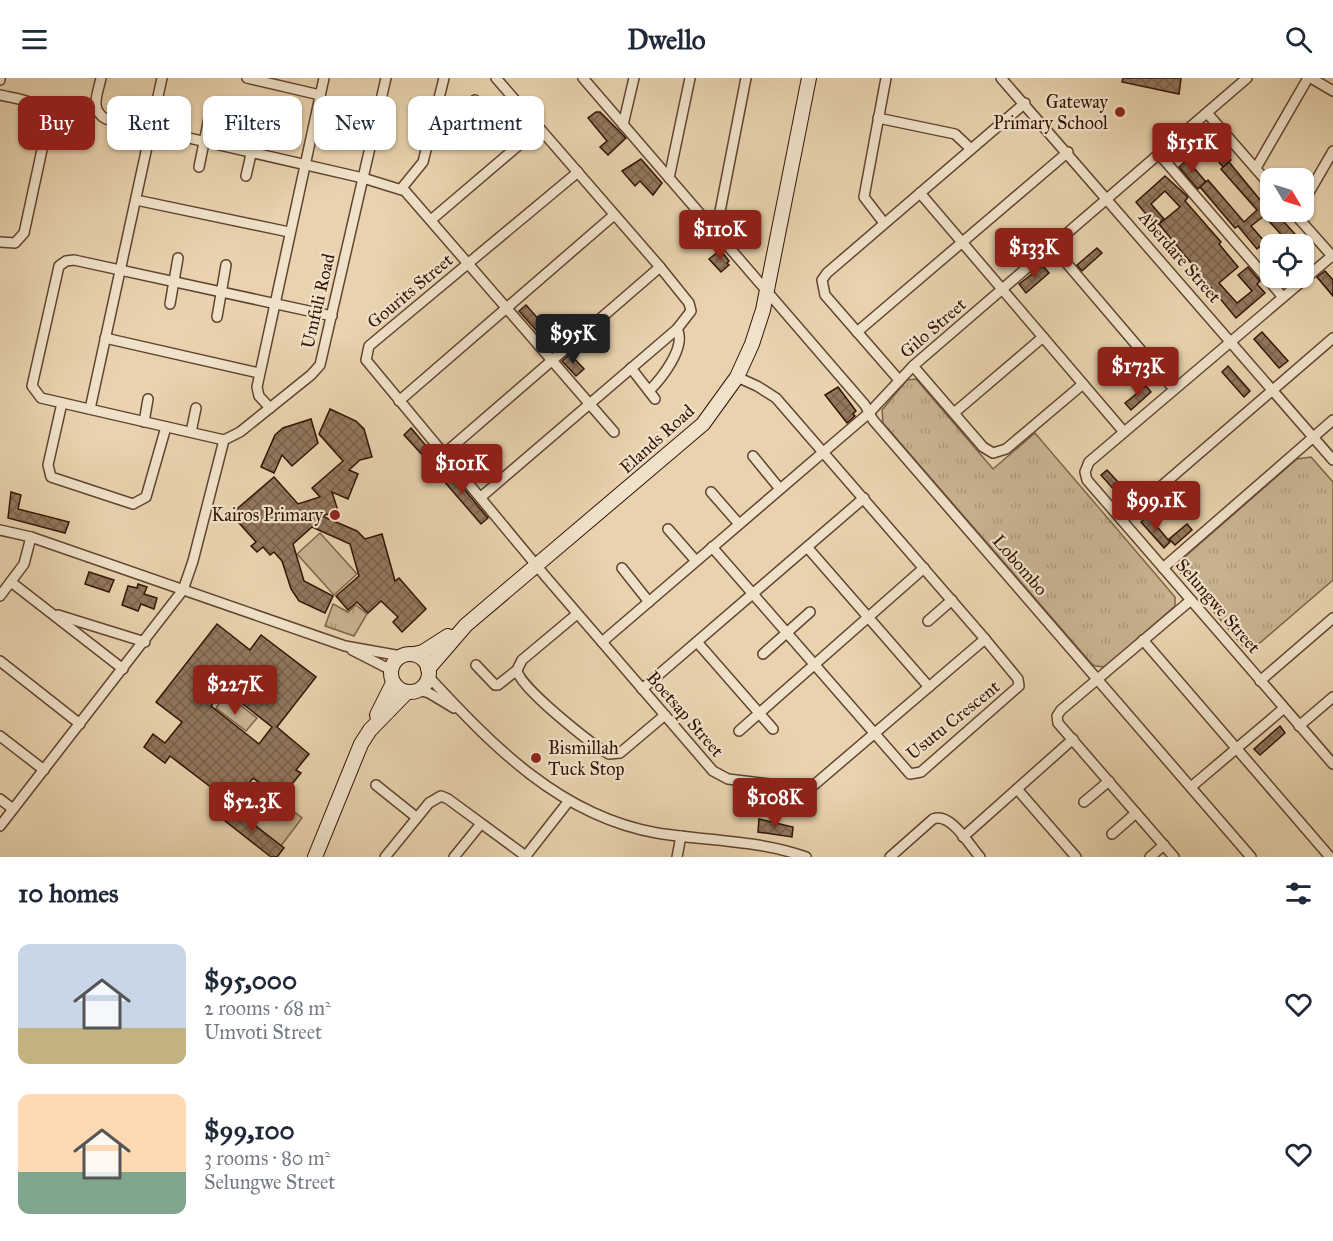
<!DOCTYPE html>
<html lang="en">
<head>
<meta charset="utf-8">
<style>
	body { margin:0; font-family:"IM FELL Great Primer",serif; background:#f2f2f3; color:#1f2937; height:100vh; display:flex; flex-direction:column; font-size:22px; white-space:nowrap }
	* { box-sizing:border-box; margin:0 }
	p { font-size:20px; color:#747a83 }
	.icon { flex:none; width:33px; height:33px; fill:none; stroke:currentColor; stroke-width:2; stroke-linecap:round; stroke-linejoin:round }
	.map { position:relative; height:779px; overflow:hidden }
	.sheet { display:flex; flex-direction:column; background:#fff; flex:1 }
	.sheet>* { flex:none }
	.hud { position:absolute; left:18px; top:18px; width:600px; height:54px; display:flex; gap:12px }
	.needle { width:39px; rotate:128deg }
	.buttons { position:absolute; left:1260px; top:90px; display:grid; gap:12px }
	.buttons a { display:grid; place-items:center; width:54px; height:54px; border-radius:12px; background:#fff; box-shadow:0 2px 4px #0004; font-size:30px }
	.price { position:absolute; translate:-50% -51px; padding:0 14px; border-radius:6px; background:#8f2418; color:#fff; font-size:20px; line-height:39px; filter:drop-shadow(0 2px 3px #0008) }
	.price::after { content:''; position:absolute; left:50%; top:36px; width:18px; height:14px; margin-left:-9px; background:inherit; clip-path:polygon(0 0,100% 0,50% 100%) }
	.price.active { background:#222; color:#fff }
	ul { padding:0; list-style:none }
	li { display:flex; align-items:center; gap:18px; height:150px; padding:0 18px }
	li span { display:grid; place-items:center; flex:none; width:168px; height:120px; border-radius:12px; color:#555 }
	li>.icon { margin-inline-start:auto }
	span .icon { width:72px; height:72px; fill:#fffc; stroke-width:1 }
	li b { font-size:26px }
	h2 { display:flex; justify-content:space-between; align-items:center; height:72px; padding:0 18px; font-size:26px }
	.tag { padding:0 21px; border-radius:12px; background:#fff; box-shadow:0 2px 4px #0004; font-size:21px; line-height:54px }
	.tag.active { background:#8f2418; color:#fff }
	header { display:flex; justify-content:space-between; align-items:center; height:78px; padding:0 18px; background:#fff; font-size:27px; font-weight:700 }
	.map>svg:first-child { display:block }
</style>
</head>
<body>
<header><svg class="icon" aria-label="menu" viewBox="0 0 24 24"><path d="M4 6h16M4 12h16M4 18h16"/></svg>Dwello<svg class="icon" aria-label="search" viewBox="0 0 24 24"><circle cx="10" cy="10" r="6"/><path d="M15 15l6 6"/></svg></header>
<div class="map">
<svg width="1333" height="779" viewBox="0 0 1333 779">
	<defs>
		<pattern id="grass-tufts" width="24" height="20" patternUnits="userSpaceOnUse" patternTransform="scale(1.5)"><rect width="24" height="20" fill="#c9b391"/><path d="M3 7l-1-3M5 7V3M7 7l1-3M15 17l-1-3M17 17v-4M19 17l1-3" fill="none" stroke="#ad997c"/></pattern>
		<pattern id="building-cross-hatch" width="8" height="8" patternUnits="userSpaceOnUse" patternTransform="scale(1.5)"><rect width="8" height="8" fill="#92775d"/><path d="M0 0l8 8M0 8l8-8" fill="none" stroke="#78604b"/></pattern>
	</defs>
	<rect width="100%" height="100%" fill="#e8d3ae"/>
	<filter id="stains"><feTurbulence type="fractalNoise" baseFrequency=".00333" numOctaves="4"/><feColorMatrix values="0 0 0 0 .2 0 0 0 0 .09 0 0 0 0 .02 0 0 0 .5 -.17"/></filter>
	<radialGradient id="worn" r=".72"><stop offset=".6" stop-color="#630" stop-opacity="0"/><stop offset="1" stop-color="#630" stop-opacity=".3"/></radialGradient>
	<g fill="url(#grass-tufts)" stroke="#7e644b" stroke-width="1.5">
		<polygon points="916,301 993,391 1035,355 1175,519 1175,528 1105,589 1095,588 1091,585 883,345 882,332 907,302"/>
		<polygon points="1311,379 1333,404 1333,502 1254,570 1243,568 1179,493 1180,483 1297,381"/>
		<polygon points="333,526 348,534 356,527 367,536 354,558 325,548"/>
	</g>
	<g fill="#c9b391" stroke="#7e644b" stroke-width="1.5">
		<polygon points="320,455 357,496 334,517 297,476"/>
		<polygon points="226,616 257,640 246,653 216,630"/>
		<polygon points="257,705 302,740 281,768 235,732"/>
	</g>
	<g fill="url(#building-cross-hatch)" stroke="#341405" stroke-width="1.5" fill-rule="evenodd">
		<polygon points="1123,0 1181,0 1179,16 1122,4"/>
		<polygon points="596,34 600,34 626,60 608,77 600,69 607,63 588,40"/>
		<polygon points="1207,57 1231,82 1223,89 1208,71 1192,85 1185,77"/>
		<polygon points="641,81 662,105 653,117 640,103 635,108 622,93"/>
		<polygon points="1187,82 1206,104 1198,111 1179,89"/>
		<polygon points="1229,84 1270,134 1275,134 1304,166 1290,166 1264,138 1251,148 1265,164 1257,171 1238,148 1235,150 1200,109 1208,102 1244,144 1257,132 1221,91"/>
		<polygon points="1165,98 1188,119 1185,123 1221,164 1219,166 1238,189 1219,205 1237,225 1252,213 1238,197 1248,189 1260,203 1257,206 1265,215 1236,240 1159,146 1180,129 1165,113 1151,126 1164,141 1156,148 1136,124"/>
		<polygon points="1097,170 1102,175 1082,193 1077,187"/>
		<polygon points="718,174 720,177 722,174 729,183 727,185 729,187 721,194 709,181"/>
		<polygon points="1043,188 1049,195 1026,215 1019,206"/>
		<polygon points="1325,193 1333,202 1333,218 1317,199"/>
		<polygon points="526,227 550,254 543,260 519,233"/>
		<polygon points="1262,254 1288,283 1279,290 1254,261"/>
		<polygon points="570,276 584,291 576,298 562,283"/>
		<polygon points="1228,288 1250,313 1244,319 1222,294"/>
		<polygon points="1146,308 1151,314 1131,332 1125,325"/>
		<polygon points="838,309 856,333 853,336 855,338 847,345 825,317"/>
		<polygon points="330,331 356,343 364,351 372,379 360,382 349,392 358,396 348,421 332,414 338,433 322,438 357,453 365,461 382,456 395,503 399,500 426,531 402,554 393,544 398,539 381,523 368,535 357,524 348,532 336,518 359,498 350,466 312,449 293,466 304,503 333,518 325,535 299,523 291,511 282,483 274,474 270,477 263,469 257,474 251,468 256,464 231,436 274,399 298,426 320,419 312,410 343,383 319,356"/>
		<polygon points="311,341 318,365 292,388 282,377 274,395 261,389 275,357 283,350"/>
		<polygon points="411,350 433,376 426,381 404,357"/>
		<polygon points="445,388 488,440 481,446 437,395"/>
		<polygon points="1107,392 1130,417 1124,423 1101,397"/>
		<polygon points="11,414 21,417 18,431 69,444 65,455 8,440"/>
		<polygon points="1148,438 1170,464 1164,470 1141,444"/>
		<polygon points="1187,446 1192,452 1175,467 1169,461"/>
		<polygon points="89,494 114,502 109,514 85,506"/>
		<polygon points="138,506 147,509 144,516 157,520 154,531 141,526 138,533 122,527 128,508 137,510"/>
		<path d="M217 546 250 572 261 557 316 599 277 649 309 676 296 692 301 695 280 721 253 700 233 726 170 678 165 685 144 669 153 656 165 665 182 644 156 624ZM224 611 272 649 259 666 211 628Z"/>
		<polygon points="1280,648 1285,655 1260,677 1254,671"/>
		<polygon points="230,728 284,770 277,779 271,779 220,739"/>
		<polygon points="759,741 793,749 792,759 758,754"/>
	</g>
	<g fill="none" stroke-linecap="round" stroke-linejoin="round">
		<defs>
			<g id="street">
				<path d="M101 0C98 15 89 32 106 41L363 100 405 113 614 354"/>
				<polyline points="247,0 320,17"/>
				<polyline points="583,0 865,327 873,342 1251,779"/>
				<polyline points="1001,0 1333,382"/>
				<polyline points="1311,0 1333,13"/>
				<polyline points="0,2 0,0"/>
				<path d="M0 17C17 21 48 23 48 44L24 155 15 165 0 164"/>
				<polyline points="1207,35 1270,107"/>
				<polyline points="878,40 955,56 971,71"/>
				<polyline points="623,47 634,0"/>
				<polyline points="433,49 475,22"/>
				<polyline points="1159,76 1282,218"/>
				<polyline points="199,89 209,40"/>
				<polyline points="1256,90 1308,0"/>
				<polyline points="578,94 369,268 366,282 546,499 713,693 728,701 803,710 814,707 985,561"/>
				<polyline points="246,98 257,50"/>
				<polyline points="669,100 690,0"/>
				<polyline points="401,111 423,84 444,0"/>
				<polyline points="920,115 1124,354"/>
				<polyline points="136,122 289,154"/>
				<polyline points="1304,123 1333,73"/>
				<polyline points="1293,134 1333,179"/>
				<polyline points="431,142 539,50"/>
				<polyline points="884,145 864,119 886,0"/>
				<polyline points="716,154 746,0"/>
				<polyline points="1052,168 1174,311"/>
				<polyline points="1333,177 1089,384 1085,394 1087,402 1333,686"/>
				<polyline points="170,226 178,180"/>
				<polyline points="217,239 226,187"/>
				<polyline points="857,254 1068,74"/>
				<polyline points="105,260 259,295"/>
				<polyline points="913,288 983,369 993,375 1006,371 1083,306"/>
				<polyline points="631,290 655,321"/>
				<polyline points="899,302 825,217 822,202 827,195 1025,25"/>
				<path d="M649 313C661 301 687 269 677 251"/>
				<polyline points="399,323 614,137"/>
				<polyline points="62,325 48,387 51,399 133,426 146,419 166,349"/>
				<polyline points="270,330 259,318 257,309 324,0"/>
				<polyline points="90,331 162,0"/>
				<polyline points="954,335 1043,259"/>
				<polyline points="144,344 148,321"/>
				<polyline points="191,354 196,330"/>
				<polyline points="224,362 41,320 32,308 59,188 66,183 74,182 332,238"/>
				<polyline points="445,375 660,189"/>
				<polyline points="753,378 780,411"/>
				<polyline points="711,414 739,446"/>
				<polyline points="481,419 677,251 691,233 689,225 660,189 496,0"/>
				<polyline points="1122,442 1333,260"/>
				<polyline points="668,451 696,483"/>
				<polyline points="0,452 31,459 345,568 401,578"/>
				<polyline points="712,469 910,696 921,694 1019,608 1018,601 985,561 776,320 757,308 737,299"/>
				<polyline points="807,469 929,609"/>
				<polyline points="622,490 649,524"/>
				<polyline points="1163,490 1333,342"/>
				<polyline points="11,504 123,591"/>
				<polyline points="0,518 24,486 31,459"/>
				<polyline points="58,537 145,564"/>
				<polyline points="928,543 952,522"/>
				<polyline points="1143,562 1330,779"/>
				<polyline points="602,564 869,335 913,288 1247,0"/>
				<polyline points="697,564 773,651"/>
				<polyline points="352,572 391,592"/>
				<polyline points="763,576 810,534"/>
				<polyline points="0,583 80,646"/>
				<polyline points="476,587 495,607 498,607 517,592 522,582 577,536"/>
				<path d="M517 592C519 609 591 666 609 676L620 675 665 637"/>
				<path d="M428 598C493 668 560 738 657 755 706 763 759 762 806 779"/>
				<polyline points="1260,603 1333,540"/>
				<polyline points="642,611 864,420"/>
				<polyline points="418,612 429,615 454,630"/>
				<polyline points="1299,648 1333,619"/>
				<polyline points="739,653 924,490"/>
				<polyline points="0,658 44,692"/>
				<polyline points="376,707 416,739"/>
				<polyline points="1191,709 1283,631"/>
				<polyline points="1017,711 1076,779"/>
				<polyline points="0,721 13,731"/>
				<polyline points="1084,724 1109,703"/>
				<polyline points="0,748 183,512 193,483 224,362 240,354 311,297 320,287 386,0"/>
				<polyline points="1112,756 1136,735"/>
				<polyline points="963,759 1073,661"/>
				<polyline points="385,779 429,725 441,718 448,721 527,779"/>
				<polyline points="454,779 480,747"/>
				<polyline points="525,779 568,724"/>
				<polyline points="677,779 681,758"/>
				<path d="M890 779 933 741C951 734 969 767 980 779"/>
				<polyline points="1150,779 1164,767"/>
				<polyline points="1174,779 1058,645 1057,638 1061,632 1191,522"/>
			</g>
			<g id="secondary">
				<circle cx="410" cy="595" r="19"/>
				<polyline points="414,576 423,574 448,558"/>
				<polyline points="428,591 466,547 703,346 737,299 752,266 763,232 809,0"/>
				<polyline points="377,637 393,605"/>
				<polyline points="315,779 361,666 370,652 407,614"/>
			</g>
		</defs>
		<use href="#street" stroke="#61442f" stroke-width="12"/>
		<use href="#secondary" stroke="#341405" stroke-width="16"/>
		<use href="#street" stroke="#f0e2ca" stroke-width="9"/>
		<use href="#secondary" stroke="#f0e2ca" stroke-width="14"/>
	</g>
	<g fill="#8f2418" stroke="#f0e2ca" stroke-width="2">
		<circle cx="1120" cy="34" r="6"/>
		<circle cx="335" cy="437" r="6"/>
		<circle cx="536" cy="680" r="6"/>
	</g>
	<g text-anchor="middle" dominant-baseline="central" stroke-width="4.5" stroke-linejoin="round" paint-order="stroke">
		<g font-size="18" fill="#341405" stroke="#f0e2ca" text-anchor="end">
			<text x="1108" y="24">Gateway<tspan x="1108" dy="21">Primary School</tspan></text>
			<text x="323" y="437">Kairos Primary</text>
			<text x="548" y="670" text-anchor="start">Bismillah<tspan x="548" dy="21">Tuck Stop</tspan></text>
		</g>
		<g font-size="18" fill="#341405" stroke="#f0e2ca">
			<text transform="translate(1180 179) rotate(49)">Aberdare Street</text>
			<text transform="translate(410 213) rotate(-40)">Gourits Street</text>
			<text transform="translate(318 223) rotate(-77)">Umfuli Road</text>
			<text transform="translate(933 250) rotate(-41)">Gilo Street</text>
			<text transform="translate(657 361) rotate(-42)">Elands Road</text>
			<text transform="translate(1020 487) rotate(49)">Lobombo</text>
			<text transform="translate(1218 528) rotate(49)">Selungwe Street</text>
			<text transform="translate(685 636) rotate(49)">Boetsap Street</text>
			<text transform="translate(953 642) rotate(-39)">Usutu Crescent</text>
		</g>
	</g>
	<rect width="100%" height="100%" filter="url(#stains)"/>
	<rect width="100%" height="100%" fill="url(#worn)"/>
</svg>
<div class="buttons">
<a><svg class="needle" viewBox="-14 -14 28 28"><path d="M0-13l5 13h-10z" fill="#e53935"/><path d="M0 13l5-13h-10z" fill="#747a83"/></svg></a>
<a><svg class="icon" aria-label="locate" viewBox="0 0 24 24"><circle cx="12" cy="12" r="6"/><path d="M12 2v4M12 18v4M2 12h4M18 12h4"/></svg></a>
</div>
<b class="price" style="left:1192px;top:96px">$151K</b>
<b class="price" style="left:720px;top:183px">$110K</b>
<b class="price" style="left:1034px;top:201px">$133K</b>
<b class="price active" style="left:573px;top:287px">$95K</b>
<b class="price" style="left:1138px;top:320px">$173K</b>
<b class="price" style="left:462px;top:417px">$101K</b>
<b class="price" style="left:1156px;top:454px">$99.1K</b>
<b class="price" style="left:235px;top:638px">$227K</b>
<b class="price" style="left:775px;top:751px">$108K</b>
<b class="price" style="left:252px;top:755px">$52.3K</b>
<div class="hud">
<a class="tag active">Buy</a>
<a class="tag">Rent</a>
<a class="tag">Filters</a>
<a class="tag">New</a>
<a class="tag">Apartment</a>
</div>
</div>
<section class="sheet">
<h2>10 homes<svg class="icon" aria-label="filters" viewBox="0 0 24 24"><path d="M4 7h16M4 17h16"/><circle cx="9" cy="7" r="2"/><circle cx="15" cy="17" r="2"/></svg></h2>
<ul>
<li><span style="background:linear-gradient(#c9d6e8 70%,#c2b280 0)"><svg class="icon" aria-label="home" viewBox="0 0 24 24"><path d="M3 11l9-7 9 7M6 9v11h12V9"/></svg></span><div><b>$95,000</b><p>2 rooms · 68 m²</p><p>Umvoti Street</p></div><svg class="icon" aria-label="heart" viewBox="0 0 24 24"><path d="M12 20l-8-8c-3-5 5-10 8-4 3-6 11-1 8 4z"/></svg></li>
<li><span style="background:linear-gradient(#ffd9b3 65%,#7fa58c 0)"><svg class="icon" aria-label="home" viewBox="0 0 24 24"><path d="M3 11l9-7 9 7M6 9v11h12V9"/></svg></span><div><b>$99,100</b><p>3 rooms · 80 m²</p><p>Selungwe Street</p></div><svg class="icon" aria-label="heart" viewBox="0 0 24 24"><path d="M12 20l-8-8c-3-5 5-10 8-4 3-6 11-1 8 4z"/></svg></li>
</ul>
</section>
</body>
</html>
